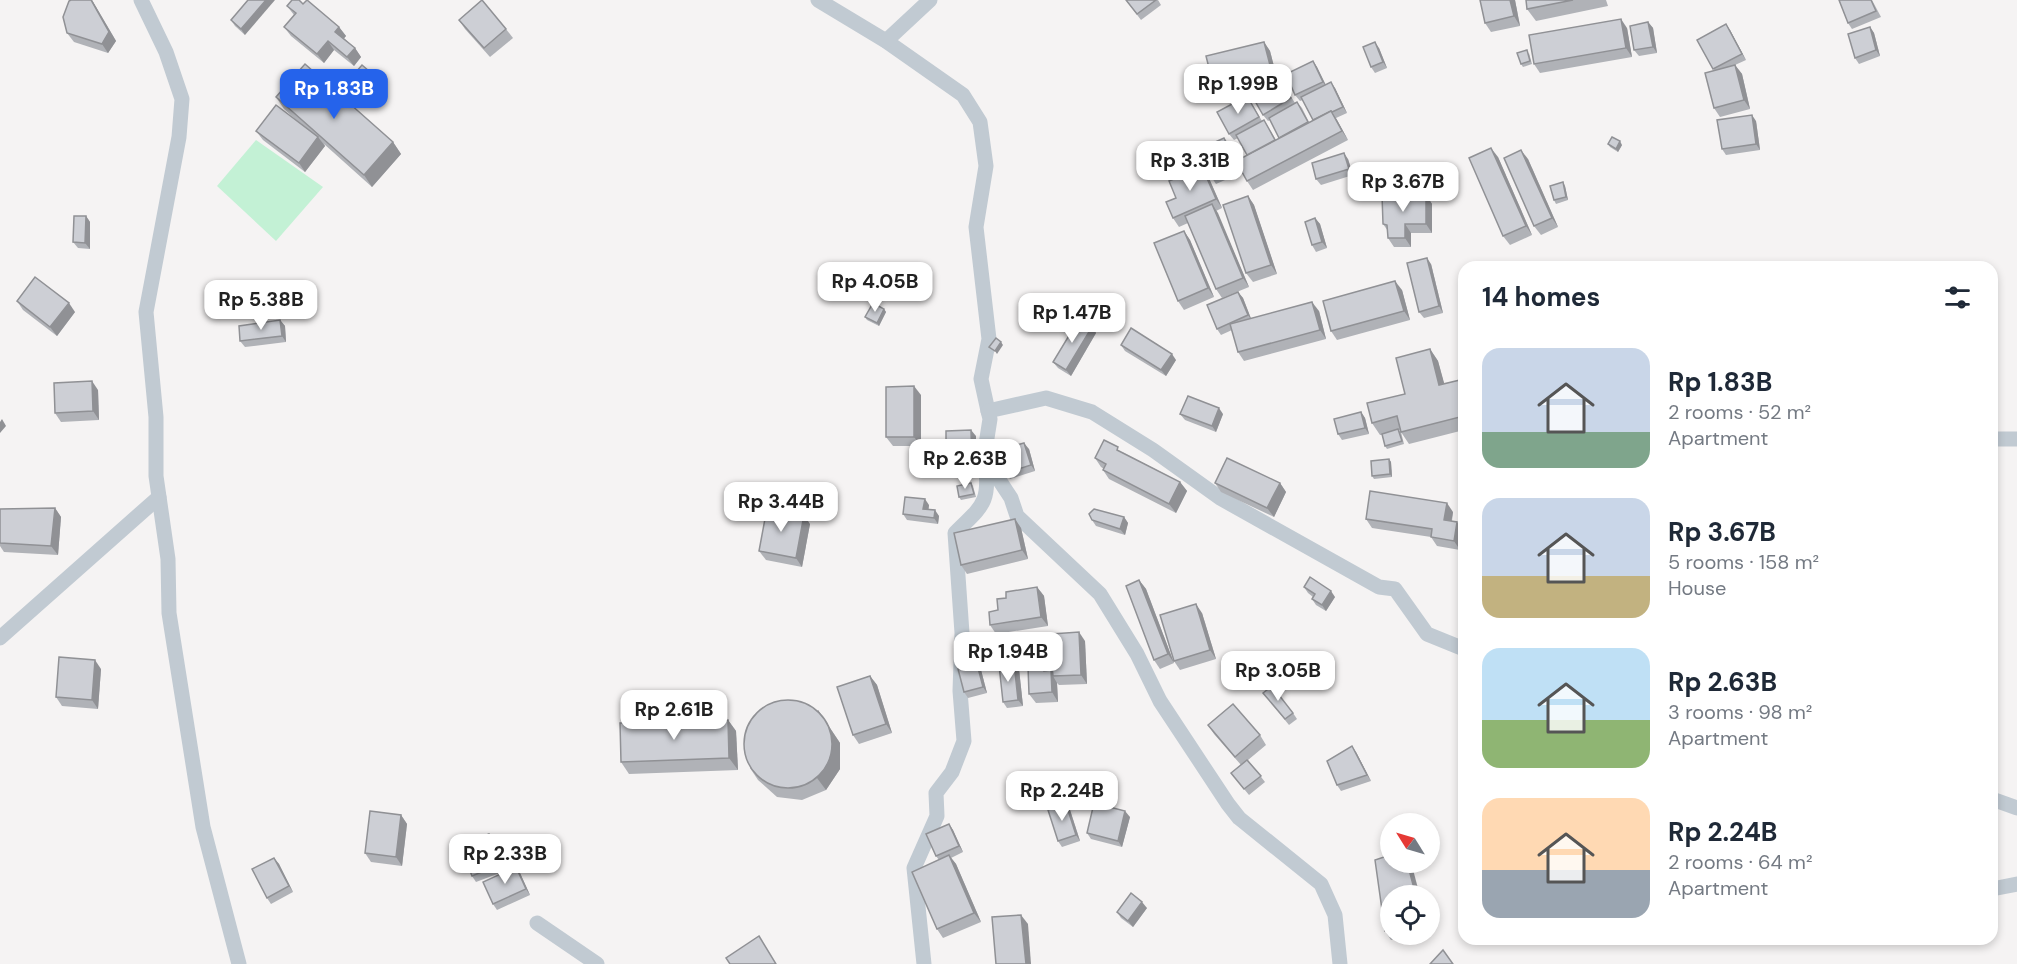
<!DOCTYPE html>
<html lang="en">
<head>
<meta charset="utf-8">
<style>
	body { margin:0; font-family:"DM Sans",sans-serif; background:#f6f6f7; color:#1f2937; height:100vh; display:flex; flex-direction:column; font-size:22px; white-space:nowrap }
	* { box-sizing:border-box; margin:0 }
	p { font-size:20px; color:#747a83 }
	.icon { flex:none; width:33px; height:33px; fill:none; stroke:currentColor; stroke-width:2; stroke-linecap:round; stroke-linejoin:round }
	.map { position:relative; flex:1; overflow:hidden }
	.sheet { position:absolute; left:1458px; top:261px; width:540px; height:684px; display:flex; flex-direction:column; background:#fff; border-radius:18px; box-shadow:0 3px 9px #0003 }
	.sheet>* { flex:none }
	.needle { width:39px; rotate:307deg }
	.fabs { position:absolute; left:1380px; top:813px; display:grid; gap:12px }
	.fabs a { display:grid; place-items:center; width:60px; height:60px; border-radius:50%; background:#fff; box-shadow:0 3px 9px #0003; font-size:30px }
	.price { position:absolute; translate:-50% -51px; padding:0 14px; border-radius:12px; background:#fff; color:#222; font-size:20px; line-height:39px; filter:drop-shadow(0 2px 3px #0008) }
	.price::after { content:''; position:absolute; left:50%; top:36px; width:18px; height:14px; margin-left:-9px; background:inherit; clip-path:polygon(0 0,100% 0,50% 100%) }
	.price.active { background:#2563eb; color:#fff }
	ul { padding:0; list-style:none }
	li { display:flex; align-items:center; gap:18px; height:150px; padding:0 24px }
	li span { display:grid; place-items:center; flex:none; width:168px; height:120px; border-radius:18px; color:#555 }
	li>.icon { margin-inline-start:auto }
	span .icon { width:72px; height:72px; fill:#fffc; stroke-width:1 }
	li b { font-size:26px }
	h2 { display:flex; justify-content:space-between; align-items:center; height:72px; padding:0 24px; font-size:26px }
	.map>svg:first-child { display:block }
</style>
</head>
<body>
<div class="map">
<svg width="2017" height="964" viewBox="0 0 2017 964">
	<rect width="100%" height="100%" fill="#f5f3f3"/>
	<polygon fill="#c3f1d5" points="256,140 323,187 276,241 217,186"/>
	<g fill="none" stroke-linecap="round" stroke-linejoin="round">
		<g stroke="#c1cad2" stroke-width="15">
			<polyline points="141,0 166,52 182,99 179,137 146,312 156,417 156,476 168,559 169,613 203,827 239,964"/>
			<polyline points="818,0 886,41 963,95 980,122 986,166 976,227 989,339 981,379 988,411"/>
			<polyline points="886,41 930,0"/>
			<polyline points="1992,439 2017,439"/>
			<polyline points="0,638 159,497"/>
			<polyline points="1992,799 2017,808"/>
			<polyline points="1992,889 2017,884"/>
			<polyline points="537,923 597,964"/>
			<path d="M924 964 914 868 937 816 936 793 952 772 964 741 960 691 962 633 955 533C982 506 991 503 985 462"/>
			<polyline points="1340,964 1335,915 1321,884 1239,818 1228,804 1160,701 1137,654 1100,594 1017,516 1011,498 984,457 990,419 988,411 1046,398 1092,412 1153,450 1220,498 1379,587 1395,589 1427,634 1464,649"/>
		</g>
	</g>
	<g fill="#b0b2b7">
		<polygon points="71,0 92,0 116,41 108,53 74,42 67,33"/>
		<polygon points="248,0 245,35 235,26 231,20"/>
		<polygon points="1126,0 1158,0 1161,5 1141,20"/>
		<polygon points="1480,0 1515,0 1520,26 1491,32 1485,23"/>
		<polygon points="1526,0 1606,0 1608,6 1536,21 1527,9"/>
		<polygon points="1839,0 1872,0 1881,17 1852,29 1848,23"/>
		<polygon points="287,6 339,27 346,36 344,38 355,48 361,57 354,66 334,50 324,63 291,36 284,27 294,15"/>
		<polygon points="459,20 506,29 513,38 490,57 465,29"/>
		<polygon points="1648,22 1653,28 1657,53 1639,56 1634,50"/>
		<polygon points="1870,27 1874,33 1880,56 1859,64 1855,58"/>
		<polygon points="1627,28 1632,57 1540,73 1534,64"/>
		<polygon points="1730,30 1746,60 1735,65 1742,74 1750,109 1720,117 1714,108 1714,70 1697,40"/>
		<polygon points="1264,42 1270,51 1277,78 1220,93 1213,84"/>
		<polygon points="1379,48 1387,68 1375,73 1371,67"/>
		<polygon points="1529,53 1532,64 1523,67 1521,64"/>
		<polygon points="1313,61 1317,67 1326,85 1335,88 1347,113 1336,118 1348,140 1253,190 1247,181 1247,155 1238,138 1234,140 1229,134 1251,102 1262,121 1264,120 1276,140 1279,138 1270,120 1268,121 1263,115 1279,78 1295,103 1297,102 1302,108 1309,122 1313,120 1303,100 1300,101 1295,95"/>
		<polygon points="276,97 393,142 401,154 372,187 324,144 325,146 305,172 263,140 256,131 296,120 284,109"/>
		<polygon points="1756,121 1760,150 1726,155 1722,149"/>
		<polygon points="1229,144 1241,173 1216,184 1212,178"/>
		<polygon points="1608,144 1622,145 1618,152 1610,147"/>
		<polygon points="1498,157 1532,235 1510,245 1503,236"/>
		<polygon points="1348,159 1353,175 1321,185 1316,179"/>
		<polygon points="1528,159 1558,227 1541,235 1534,226"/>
		<polygon points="1208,176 1222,208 1216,211 1249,287 1222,298 1216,289 1188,223 1179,227 1173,218 1176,198"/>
		<polygon points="1565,186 1568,200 1556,204 1554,200"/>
		<polygon points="1426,195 1432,204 1432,233 1411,233 1411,247 1394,247 1388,238 1388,231 1383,224"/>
		<polygon points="1248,196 1254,205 1277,274 1253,282 1246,273"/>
		<polygon points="86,216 90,222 90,249 78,248 73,242"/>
		<polygon points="1315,218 1320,224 1327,248 1316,252 1312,245"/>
		<polygon points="1184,231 1190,240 1214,297 1184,310 1178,301"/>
		<polygon points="1431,264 1443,313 1424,318 1419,312"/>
		<polygon points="1402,290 1410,320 1337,340 1331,331"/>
		<polygon points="1238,292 1243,298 1251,319 1319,311 1326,339 1244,361 1238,352 1232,330 1221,335 1217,329"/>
		<polygon points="17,301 75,312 57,336 23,310"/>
		<polygon points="884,309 886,312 879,326 867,320 865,317"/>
		<polygon points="280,320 285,326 286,342 245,347 240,341"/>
		<polygon points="1092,327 1096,333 1071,376 1058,368 1053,362"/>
		<polygon points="1121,345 1176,360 1166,376 1125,351"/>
		<polygon points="1430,349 1438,361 1444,384 1464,379 1464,430 1409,444 1401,432 1401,430 1399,430 1401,432 1404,444 1387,449 1385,446 1382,435 1380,435 1372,423 1405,394"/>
		<polygon points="98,390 99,420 61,422 55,413"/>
		<polygon points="921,395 921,446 893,446 886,437"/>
		<polygon points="1361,412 1365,418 1369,434 1342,440 1338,434"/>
		<polygon points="1180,414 1223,414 1216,432 1185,420"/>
		<polygon points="976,436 976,476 951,477 946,471"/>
		<polygon points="1029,449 1035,471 1010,479 1006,473"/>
		<polygon points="1122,452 1180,482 1187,491 1176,513 1109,479 1103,470 1104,469 1101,467 1095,458"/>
		<polygon points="1389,459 1391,462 1392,477 1374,479 1372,476"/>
		<polygon points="971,483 973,486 976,497 961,500 959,497"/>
		<polygon points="1215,483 1280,483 1286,492 1274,517 1221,492"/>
		<polygon points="929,505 928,509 939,516 938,524 907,520 903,514"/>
		<polygon points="55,508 61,517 58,555 4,552 0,546 0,509"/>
		<polygon points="1453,512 1452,521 1457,522 1463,531 1460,550 1437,546 1431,537 1372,528 1366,519"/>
		<polygon points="1124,517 1128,523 1125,535 1096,526 1092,520"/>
		<polygon points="1015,519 1021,528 1028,559 967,574 961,565"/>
		<polygon points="810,524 802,567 766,560 759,551"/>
		<polygon points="1139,580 1146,589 1174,663 1160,669 1154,660"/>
		<polygon points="1037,587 1044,596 1048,626 996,634 990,625 1006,598"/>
		<polygon points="1304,587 1335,597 1326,611 1316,605 1312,599 1313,597 1308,593"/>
		<polygon points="1202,613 1216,659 1180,670 1174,661"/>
		<polygon points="1085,641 1087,684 1059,685 1057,683 1058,702 1036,703 1029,694 1048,648"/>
		<polygon points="977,664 981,670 987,693 968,698 964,692"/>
		<polygon points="101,669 98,709 62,706 56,697"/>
		<polygon points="1019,669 1023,706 1007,708 1003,702"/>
		<polygon points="870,676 877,685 892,733 859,744 853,735"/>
		<polygon points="1268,699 1293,713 1297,719 1289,725"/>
		<polygon points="818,710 840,743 840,769 826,790 802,800 777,797 758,780 750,768"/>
		<polygon points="728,720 736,731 738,770 629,774 621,762"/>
		<polygon points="1208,725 1260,735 1266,745 1248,760 1265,782 1249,795 1231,773 1241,765 1214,734"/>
		<polygon points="1356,752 1371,781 1341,791 1337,785"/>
		<polygon points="1066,804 1070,810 1080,841 1062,847 1058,841"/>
		<polygon points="401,815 407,824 402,866 371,862 365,853"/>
		<polygon points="1130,817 1122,847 1091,839 1087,833"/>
		<polygon points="949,824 953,830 963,852 951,858 956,864 981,922 943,938 937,929 939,860 936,856"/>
		<polygon points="493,840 505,871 476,882 472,876"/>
		<polygon points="274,858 279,864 293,892 271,904 267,898"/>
		<polygon points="516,867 520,873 530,895 497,910 493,904"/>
		<polygon points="1390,896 1390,934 1416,934 1391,940 1385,931"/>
		<polygon points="1147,908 1133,927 1121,918 1117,912"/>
	</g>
	<g fill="#909195">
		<polygon points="91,0 92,0 116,41 108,53 102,44"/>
		<polygon points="266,0 275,0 245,35 241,29"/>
		<polygon points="1510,0 1515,0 1520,26 1514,16"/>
		<polygon points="1621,19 1627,28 1632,57 1626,48"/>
		<polygon points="1648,22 1653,28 1657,53 1653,47"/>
		<polygon points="1726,24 1730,30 1746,60 1742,54"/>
		<polygon points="339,27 346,36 342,41 335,32"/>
		<polygon points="1870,27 1874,33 1880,56 1876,50"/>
		<polygon points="328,41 334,50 324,63 317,54"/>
		<polygon points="1264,42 1270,51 1277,78 1271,69"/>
		<polygon points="1375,42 1379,48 1387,68 1383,62"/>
		<polygon points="355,48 361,57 354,66 347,57"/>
		<polygon points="1313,61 1317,67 1327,88 1323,82"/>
		<polygon points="1735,65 1742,74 1750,109 1744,100"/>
		<polygon points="369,71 372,74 365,82 363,79"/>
		<polygon points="1331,82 1335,88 1347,113 1343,107"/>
		<polygon points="1331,111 1337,120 1348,140 1342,131"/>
		<polygon points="1752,115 1756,121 1760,150 1756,144"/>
		<polygon points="318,137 325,146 305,172 299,163"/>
		<polygon points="1224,138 1229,144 1241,173 1237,167"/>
		<polygon points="1620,141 1622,145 1618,152 1616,149"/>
		<polygon points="393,142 401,154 372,187 364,175"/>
		<polygon points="1491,148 1498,157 1532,235 1526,226"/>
		<polygon points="1521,150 1528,159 1558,227 1552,218"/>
		<polygon points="1344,153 1348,159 1353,175 1349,169"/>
		<polygon points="1202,167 1208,176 1222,208 1216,199"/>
		<polygon points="1563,182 1565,186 1568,200 1566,197"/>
		<polygon points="1426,195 1432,204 1432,233 1426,224"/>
		<polygon points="1248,196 1254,205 1277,274 1271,265"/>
		<polygon points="1212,204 1218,213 1249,287 1243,278"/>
		<polygon points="86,216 90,222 90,249 85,243"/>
		<polygon points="1315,218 1320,224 1327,248 1322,242"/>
		<polygon points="1405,224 1411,233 1411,247 1405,238"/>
		<polygon points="1184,231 1190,240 1214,297 1208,288"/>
		<polygon points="1427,258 1431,264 1443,313 1439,306"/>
		<polygon points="1395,281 1402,290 1410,320 1404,311"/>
		<polygon points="1238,292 1243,298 1252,321 1248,315"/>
		<polygon points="1312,302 1319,311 1326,339 1320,330"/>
		<polygon points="69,303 75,312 57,336 50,327"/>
		<polygon points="884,309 886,312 879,326 877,323"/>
		<polygon points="280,320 285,326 286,342 282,336"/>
		<polygon points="1092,327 1096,333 1071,376 1066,370"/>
		<polygon points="1001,342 1003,345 997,354 995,351"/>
		<polygon points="1430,349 1438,361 1448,397 1439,385"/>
		<polygon points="1172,354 1176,360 1166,376 1161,370"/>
		<polygon points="92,381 98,390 99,420 93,411"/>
		<polygon points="914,386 921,395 921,446 914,437"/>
		<polygon points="1219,408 1223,414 1216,432 1212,426"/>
		<polygon points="1361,412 1365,418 1369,434 1365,428"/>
		<polygon points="2,419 6,426 0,433 0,422"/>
		<polygon points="971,430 976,436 976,476 972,470"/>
		<polygon points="1024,443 1029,449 1035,471 1031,465"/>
		<polygon points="1389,459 1391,462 1392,477 1390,474"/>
		<polygon points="1180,482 1187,491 1176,513 1169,504"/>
		<polygon points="1280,483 1286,492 1274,517 1267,508"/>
		<polygon points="925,499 929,505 928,515 923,509"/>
		<polygon points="1447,503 1453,512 1450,529 1444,520"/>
		<polygon points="55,508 61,517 58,555 51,546"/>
		<polygon points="935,510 939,516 938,524 934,518"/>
		<polygon points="804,515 810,524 802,567 796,558"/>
		<polygon points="1124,517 1128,523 1125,535 1120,529"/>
		<polygon points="1015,519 1021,528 1028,559 1022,550"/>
		<polygon points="1457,522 1463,531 1460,550 1454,541"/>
		<polygon points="1139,580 1146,589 1174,663 1168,654"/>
		<polygon points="1037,587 1044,596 1048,626 1041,617"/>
		<polygon points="1331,591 1335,597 1326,611 1322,605"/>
		<polygon points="1196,604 1202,613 1216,659 1210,650"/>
		<polygon points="1079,632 1085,641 1087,684 1081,675"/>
		<polygon points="1042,639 1048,648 1042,648"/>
		<polygon points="95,660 101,669 98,709 92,700"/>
		<polygon points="1014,663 1019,669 1023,706 1018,700"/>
		<polygon points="977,664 981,670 987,693 983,687"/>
		<polygon points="1051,670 1055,676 1053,676 1057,683 1058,702 1052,692"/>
		<polygon points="870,676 877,685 892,733 886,724"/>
		<polygon points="818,710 840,743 840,769 826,790 817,778"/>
		<polygon points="728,720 736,731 738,770 729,758"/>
		<polygon points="1352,746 1356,752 1371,781 1367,775"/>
		<polygon points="1066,804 1070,810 1080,841 1076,835"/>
		<polygon points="1125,811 1130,817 1122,847 1118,841"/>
		<polygon points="401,815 407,824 402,866 396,857"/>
		<polygon points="949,824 953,830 963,852 959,846"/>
		<polygon points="489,834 493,840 505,871 501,864"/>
		<polygon points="949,855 956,864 981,922 974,913"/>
		<polygon points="274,858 279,864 293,892 289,886"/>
		<polygon points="1407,862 1411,862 1420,896 1416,896"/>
		<polygon points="516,867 520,873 530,895 526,889"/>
		<polygon points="1142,902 1147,908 1133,927 1128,921"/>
		<polygon points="1021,915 1028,924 1031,964 1026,964"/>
	</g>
	<g fill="#cdcfd5" stroke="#909195" stroke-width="1.5">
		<polygon points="71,0 91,0 109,32 102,44 67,33 63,17 69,1"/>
		<polygon points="248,0 266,0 241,29 231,20"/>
		<polygon points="292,0 299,0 303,4 307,0 339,27 335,32 355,48 347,57 328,41 317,54 284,27 296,13 287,6"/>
		<polygon points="482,0 506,29 484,48 459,20"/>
		<polygon points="1126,0 1156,0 1137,14"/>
		<polygon points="1480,0 1510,0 1514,16 1485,23"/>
		<polygon points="1526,0 1573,0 1527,9"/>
		<polygon points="1839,0 1871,0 1876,11 1848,23"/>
		<polygon points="1621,19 1626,48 1534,64 1529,35"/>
		<polygon points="1648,22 1653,47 1634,50 1630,26"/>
		<polygon points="1726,24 1742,54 1713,69 1697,40"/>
		<polygon points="1870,27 1876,50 1855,58 1848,34"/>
		<polygon points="1264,42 1271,69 1213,84 1206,56"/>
		<polygon points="1375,42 1383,62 1371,67 1363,47"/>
		<polygon points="1527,50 1530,61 1521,64 1517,53"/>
		<polygon points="1313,61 1323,82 1295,95 1286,74"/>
		<polygon points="305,64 393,142 364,175 276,97"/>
		<polygon points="362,65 369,71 363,79 356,72"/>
		<polygon points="1735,65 1744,100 1714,108 1705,73"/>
		<polygon points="1279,78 1291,98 1263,115 1251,94"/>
		<polygon points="1331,82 1343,107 1332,112 1331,111 1313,120 1301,97"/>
		<polygon points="1247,96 1259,117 1229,134 1217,112"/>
		<polygon points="1297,102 1308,122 1279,138 1269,118"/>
		<polygon points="276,105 318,137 299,163 256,131"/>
		<polygon points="1331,111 1342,131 1247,181 1236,161"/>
		<polygon points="1752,115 1756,144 1722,149 1717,120"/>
		<polygon points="1264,120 1275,140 1247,155 1236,135"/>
		<polygon points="1612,137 1620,141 1616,149 1608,144"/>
		<polygon points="1224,138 1237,167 1212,178 1200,149"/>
		<polygon points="1491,148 1526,226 1503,236 1469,158"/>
		<polygon points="1521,150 1552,218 1534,226 1504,158"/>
		<polygon points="1344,153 1349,169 1316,179 1312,163"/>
		<polygon points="1202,167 1216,199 1173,218 1166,202 1176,198 1169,181"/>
		<polygon points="1563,182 1566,197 1554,200 1550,186"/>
		<polygon points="1382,195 1426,195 1426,224 1405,224 1405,238 1388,238 1387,225 1383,224"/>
		<polygon points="1248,196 1271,265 1246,273 1223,205"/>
		<polygon points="1212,204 1243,278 1216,289 1185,216"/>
		<polygon points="74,216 86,216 85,243 73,242"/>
		<polygon points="1315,218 1322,242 1312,245 1305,222"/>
		<polygon points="1184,231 1208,288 1178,301 1154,243"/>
		<polygon points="1427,258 1439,306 1419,312 1407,263"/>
		<polygon points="35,277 69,303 50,327 17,301"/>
		<polygon points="1395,281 1404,311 1331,331 1323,301"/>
		<polygon points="1238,292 1248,315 1217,329 1207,305"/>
		<polygon points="1312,302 1320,330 1238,352 1230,324"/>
		<polygon points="873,303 884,309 877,323 865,317"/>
		<polygon points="1079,319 1092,327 1066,370 1053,362"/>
		<polygon points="280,320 282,336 240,341 239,326"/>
		<polygon points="1131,328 1172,354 1161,370 1121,345"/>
		<polygon points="996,338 1001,342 995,351 989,347"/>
		<polygon points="1430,349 1439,385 1464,379 1464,416 1401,432 1397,416 1372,423 1367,403 1405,394 1396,358"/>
		<polygon points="92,381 93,411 55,413 54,383"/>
		<polygon points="914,386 914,437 886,437 886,387"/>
		<polygon points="1188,396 1219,408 1212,426 1180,414"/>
		<polygon points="1361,412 1365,428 1338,434 1334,419"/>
		<polygon points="1398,429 1402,441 1385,446 1382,434"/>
		<polygon points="971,430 972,470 946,471 946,431"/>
		<polygon points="1104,440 1118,447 1117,450 1180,482 1169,504 1103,470 1106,464 1095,458"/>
		<polygon points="1024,443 1031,465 1006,473 999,450"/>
		<polygon points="1227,458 1280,483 1267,508 1215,483"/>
		<polygon points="1389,459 1390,474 1372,476 1371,461"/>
		<polygon points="971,483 974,494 959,497 957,486"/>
		<polygon points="1370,491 1447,503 1444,520 1457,522 1454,541 1431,537 1432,529 1366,519"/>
		<polygon points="905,497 925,499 923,509 935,510 934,518 903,514"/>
		<polygon points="55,508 51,546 0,543 0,509"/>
		<polygon points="767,508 804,515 796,558 759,551"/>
		<polygon points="1094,509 1124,517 1120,529 1092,520 1089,514"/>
		<polygon points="1015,519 1022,550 961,565 954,533"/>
		<polygon points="1310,577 1331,591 1322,605 1312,599 1315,594 1304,587"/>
		<polygon points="1139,580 1168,654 1154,660 1126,586"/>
		<polygon points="1037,587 1041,617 990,625 989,612 998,610 997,599 1006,598 1006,592"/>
		<polygon points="1196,604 1210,650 1174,661 1160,615"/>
		<polygon points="1079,632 1081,675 1053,676 1052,665 1044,665 1044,671 1051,670 1052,692 1029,694 1027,639 1042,639 1042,648 1052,648 1052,634"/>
		<polygon points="59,657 95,660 92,700 56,697"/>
		<polygon points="1014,663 1018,700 1003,702 999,665"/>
		<polygon points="977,664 983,687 964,692 958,669"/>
		<polygon points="870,676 886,724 853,735 837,687"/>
		<polygon points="1272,686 1293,713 1285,719 1263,693"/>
		<circle cx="788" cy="744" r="44"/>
		<polygon points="1233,704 1260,735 1235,757 1208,725"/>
		<polygon points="728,720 729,758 621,762 620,723"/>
		<polygon points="1352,746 1367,775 1337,785 1327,761"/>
		<polygon points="1247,760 1261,776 1244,789 1231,773"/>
		<polygon points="1094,803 1125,811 1118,841 1087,833"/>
		<polygon points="1066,804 1076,835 1058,841 1048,810"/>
		<polygon points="370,811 401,815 396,857 365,853"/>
		<polygon points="949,824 959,846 936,856 926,834"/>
		<polygon points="489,834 501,864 472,876 460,845"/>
		<polygon points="949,855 974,913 937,929 912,872"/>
		<polygon points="1390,855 1390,862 1407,862 1416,896 1390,896 1390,930 1385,931 1375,860"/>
		<polygon points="274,858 289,886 267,898 252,869"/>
		<polygon points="516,867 526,889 493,904 483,882"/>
		<polygon points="1131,893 1142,902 1128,921 1117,912"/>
		<polygon points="1021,915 1026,964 996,964 992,917"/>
		<polygon points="759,936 776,964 730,964 726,958"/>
		<polygon points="1443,950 1453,964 1430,964"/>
	</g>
</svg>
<div class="fabs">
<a><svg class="needle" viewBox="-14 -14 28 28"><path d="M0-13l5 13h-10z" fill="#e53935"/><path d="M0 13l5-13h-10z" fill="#747a83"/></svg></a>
<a><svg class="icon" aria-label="locate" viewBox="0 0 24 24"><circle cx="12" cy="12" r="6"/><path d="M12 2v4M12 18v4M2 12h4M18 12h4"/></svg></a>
</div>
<b class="price" style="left:1238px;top:115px">Rp 1.99B</b>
<b class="price active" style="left:334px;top:120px">Rp 1.83B</b>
<b class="price" style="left:1190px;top:192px">Rp 3.31B</b>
<b class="price" style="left:1403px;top:213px">Rp 3.67B</b>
<b class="price" style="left:875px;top:313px">Rp 4.05B</b>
<b class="price" style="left:261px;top:331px">Rp 5.38B</b>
<b class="price" style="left:1072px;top:344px">Rp 1.47B</b>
<b class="price" style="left:965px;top:490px">Rp 2.63B</b>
<b class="price" style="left:781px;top:533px">Rp 3.44B</b>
<b class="price" style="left:1008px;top:683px">Rp 1.94B</b>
<b class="price" style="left:1278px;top:702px">Rp 3.05B</b>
<b class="price" style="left:674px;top:741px">Rp 2.61B</b>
<b class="price" style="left:1062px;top:822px">Rp 2.24B</b>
<b class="price" style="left:505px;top:885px">Rp 2.33B</b>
<section class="sheet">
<h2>14 homes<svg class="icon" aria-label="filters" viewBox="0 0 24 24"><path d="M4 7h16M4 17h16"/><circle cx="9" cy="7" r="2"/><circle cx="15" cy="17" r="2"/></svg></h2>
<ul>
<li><span style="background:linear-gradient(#c9d6e8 70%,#7fa58c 0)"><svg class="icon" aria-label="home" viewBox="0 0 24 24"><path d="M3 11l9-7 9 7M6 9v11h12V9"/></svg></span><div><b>Rp 1.83B</b><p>2 rooms · 52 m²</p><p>Apartment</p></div></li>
<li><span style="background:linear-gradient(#c9d6e8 65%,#c2b280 0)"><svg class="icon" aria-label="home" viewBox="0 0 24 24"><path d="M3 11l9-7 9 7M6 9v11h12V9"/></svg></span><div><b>Rp 3.67B</b><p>5 rooms · 158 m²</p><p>House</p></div></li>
<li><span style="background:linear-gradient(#bfe0f5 60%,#8fb573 0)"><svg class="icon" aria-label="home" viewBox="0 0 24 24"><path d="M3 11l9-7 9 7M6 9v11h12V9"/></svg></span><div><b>Rp 2.63B</b><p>3 rooms · 98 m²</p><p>Apartment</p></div></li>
<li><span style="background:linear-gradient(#ffd9b3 60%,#9aa5b1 0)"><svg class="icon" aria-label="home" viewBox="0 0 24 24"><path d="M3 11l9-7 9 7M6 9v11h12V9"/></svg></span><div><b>Rp 2.24B</b><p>2 rooms · 64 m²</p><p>Apartment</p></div></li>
</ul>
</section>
</div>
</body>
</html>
